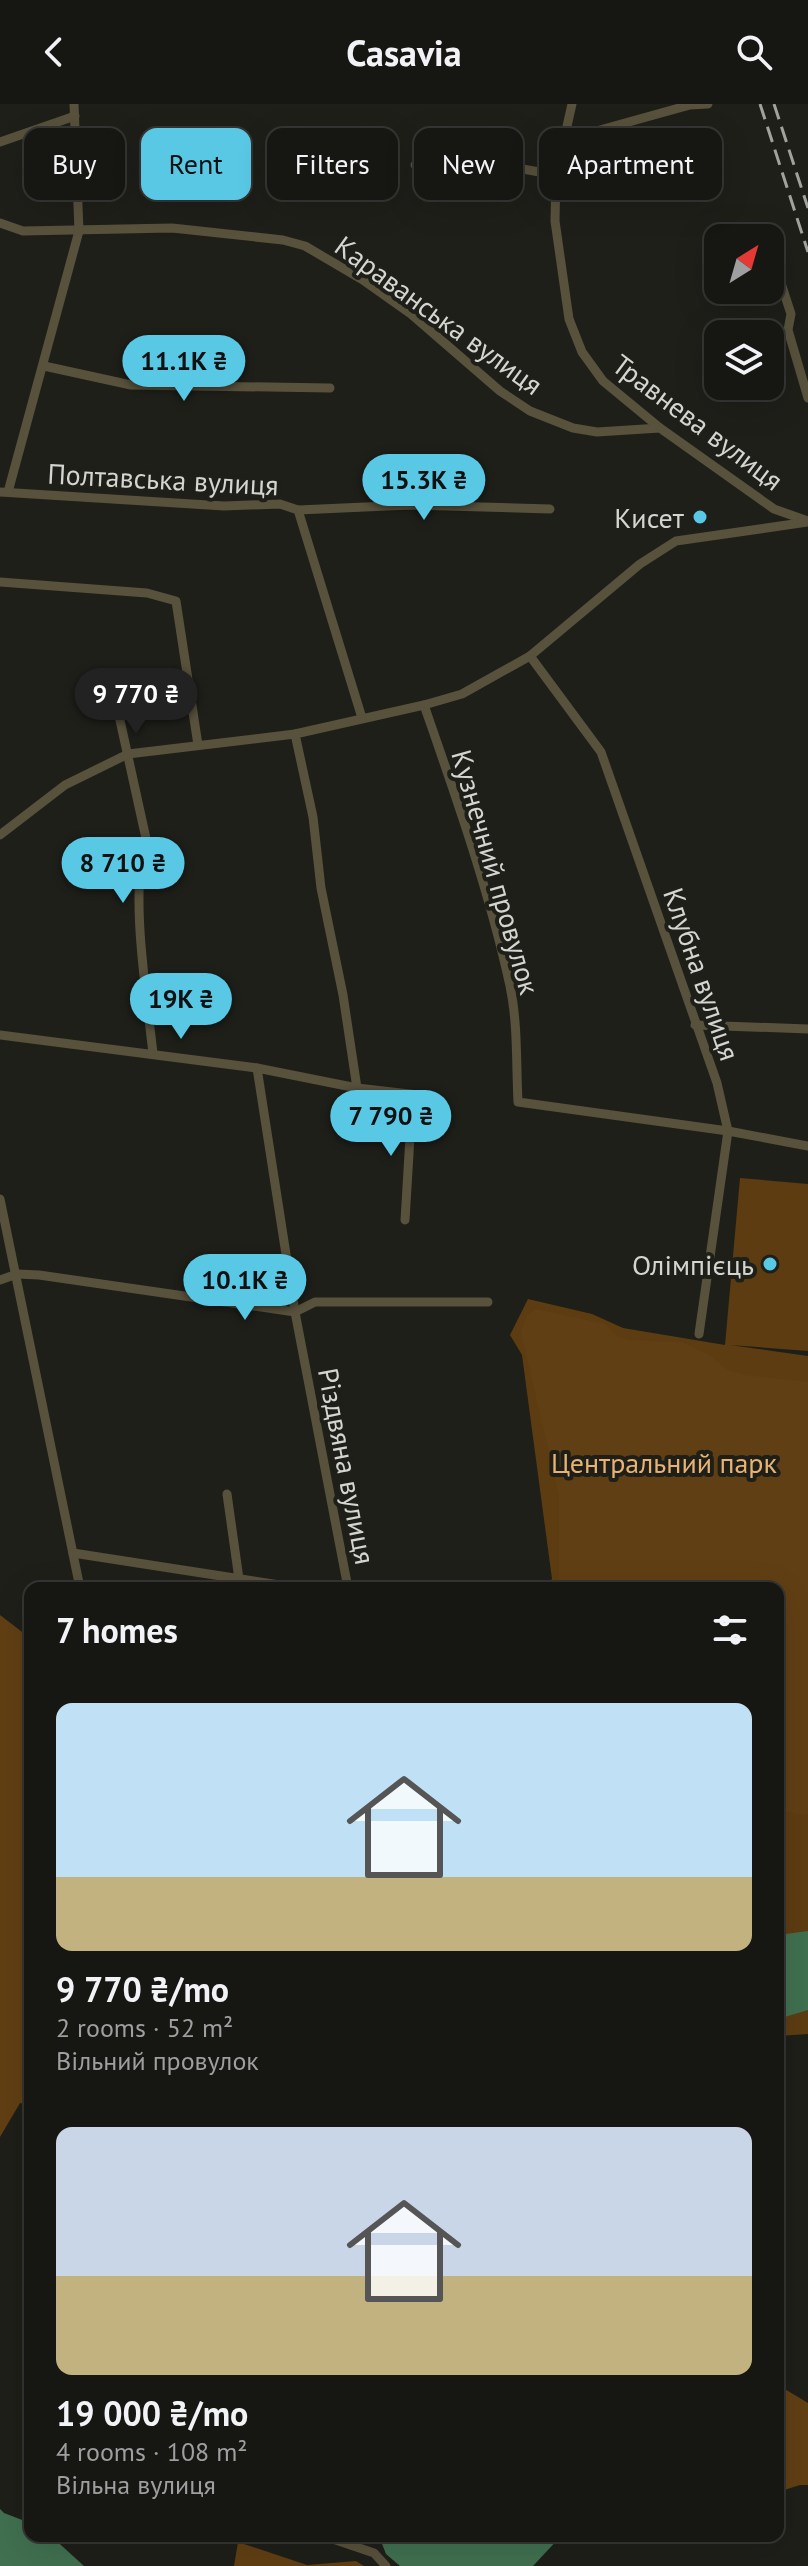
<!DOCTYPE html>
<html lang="en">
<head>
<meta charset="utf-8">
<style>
	body { margin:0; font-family:"PT Sans",sans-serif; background:#1f201c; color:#f1f3f6; height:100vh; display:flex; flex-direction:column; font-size:30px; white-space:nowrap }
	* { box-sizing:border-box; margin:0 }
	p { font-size:26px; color:#9e9fa0 }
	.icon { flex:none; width:44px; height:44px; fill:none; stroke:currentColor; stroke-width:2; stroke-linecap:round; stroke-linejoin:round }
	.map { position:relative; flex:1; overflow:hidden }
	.details { position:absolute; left:24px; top:1478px; width:760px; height:960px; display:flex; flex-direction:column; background:#161713; border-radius:16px; box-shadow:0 8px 32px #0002,0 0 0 2px #353633 }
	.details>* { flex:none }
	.banner { position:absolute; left:24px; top:24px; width:760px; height:72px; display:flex; gap:16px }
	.needle { width:52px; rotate:37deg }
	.buttons { position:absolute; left:704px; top:120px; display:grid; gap:16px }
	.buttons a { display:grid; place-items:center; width:80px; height:80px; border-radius:16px; background:#161713; box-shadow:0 8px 32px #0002,0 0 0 2px #353633; font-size:40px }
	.price { position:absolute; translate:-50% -68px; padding:0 18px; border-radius:28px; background:#59c8e5; color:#111; font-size:26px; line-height:52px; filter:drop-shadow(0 2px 4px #0008) }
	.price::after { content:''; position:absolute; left:50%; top:48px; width:24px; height:18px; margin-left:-12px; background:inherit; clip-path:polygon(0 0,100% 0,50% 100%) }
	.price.selected { background:#222; color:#fff }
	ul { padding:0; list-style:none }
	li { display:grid; align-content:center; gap:16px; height:424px; padding:0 32px }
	li span { display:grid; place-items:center; height:248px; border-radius:16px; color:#555 }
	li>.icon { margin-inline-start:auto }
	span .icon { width:144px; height:144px; fill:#fffc; stroke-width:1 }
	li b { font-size:34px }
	h2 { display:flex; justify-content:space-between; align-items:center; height:96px; padding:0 32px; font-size:34px }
	.tag { padding:0 28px; border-radius:16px; background:#161713; box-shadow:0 8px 32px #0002,0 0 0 2px #353633; font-size:28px; line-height:72px }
	.tag.selected { background:#59c8e5; color:#111 }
	header { display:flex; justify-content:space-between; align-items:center; height:104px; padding:0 32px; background:#161713; font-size:36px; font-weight:600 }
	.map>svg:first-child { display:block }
</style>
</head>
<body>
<header><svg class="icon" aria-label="back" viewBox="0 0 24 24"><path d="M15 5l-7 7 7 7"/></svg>Casavia<svg class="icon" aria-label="search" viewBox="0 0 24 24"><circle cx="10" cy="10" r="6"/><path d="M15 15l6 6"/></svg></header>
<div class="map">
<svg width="808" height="2462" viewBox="0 0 808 2462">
	<rect width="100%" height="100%" fill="#1e1f19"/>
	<polygon fill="#5d3c11" points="740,1074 808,1080 808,1247 730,1241 808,1252 808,1930 778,1932 778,1484 539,1484 552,1475 522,1251 510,1231 528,1195 592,1210 623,1224 725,1241"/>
	<g fill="#613f14">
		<polygon points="537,1205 605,1220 618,1233 629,1236 682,1238 709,1251 728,1266 745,1271 808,1278 808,1710 800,1711 783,1706 778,1721 778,1484 557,1484 559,1480 559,1391 521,1229 527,1211"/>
		<polygon points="0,1511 30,1534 30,2001 20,1999 0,2033"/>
		<polygon points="778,2281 808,2299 808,2381 800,2381 778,2388"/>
		<polygon points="238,2438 307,2461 356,2457 364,2462 234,2462"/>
	</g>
	<g fill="#407050">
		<polygon points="808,1827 808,1906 778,1915 778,1831"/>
		<polygon points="0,2405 4,2409 30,2419 30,2432 51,2432 84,2462 0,2462"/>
		<polygon points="379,2432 561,2432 533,2462 400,2462 386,2450"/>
	</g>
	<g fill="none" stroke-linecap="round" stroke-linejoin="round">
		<g stroke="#58513c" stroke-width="9">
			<polyline points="572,0 556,71 555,117 569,215 582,248 603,277 660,324 774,405 808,417"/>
			<polyline points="564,36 690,1 708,0"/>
			<polyline points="0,38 75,12"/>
			<polyline points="415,61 478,57 556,71"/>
			<polyline points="0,119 23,127 172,124 283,136 305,142 363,176 411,210 500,287 530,307 573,324 597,328 660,324"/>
			<polyline points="778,170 791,210 788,226 808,294"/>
			<polyline points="44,262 131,281 330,284"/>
			<polyline points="0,388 224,402 280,400 298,406 362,614"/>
			<polyline points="8,388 79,127 74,0"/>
			<polyline points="298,406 410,401 550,405"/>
			<polyline points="0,478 147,489 176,497 198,641"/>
			<polyline points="530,552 601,648 717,979 728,1027 699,1230"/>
			<path d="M114 589 147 739C128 781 148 900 153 950"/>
			<path d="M424 601C456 693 489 786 510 882 518 920 516 959 518 998L728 1027 808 1042"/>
			<polyline points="295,630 313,713 321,784 343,891 357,984"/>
			<polyline points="0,731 65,681 128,650 295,630 424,601 462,590 530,552 640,460 676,437 808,418"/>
			<polyline points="695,921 808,925"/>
			<polyline points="0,931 257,964 357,984 427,992"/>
			<polyline points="257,964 295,1208 348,1484"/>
			<polyline points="0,1095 80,1484"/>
			<polyline points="405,1116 410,1033 408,991"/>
			<polyline points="0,1176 17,1170 39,1171 295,1208 315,1198 488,1198"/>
			<polyline points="227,1390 239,1475"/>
			<polyline points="73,1449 299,1484"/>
			<polyline points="324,2432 374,2449 386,2462"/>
		</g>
		<g stroke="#a1a19d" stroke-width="3" stroke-dasharray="16 8" stroke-linecap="butt">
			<polyline points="760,0 808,148"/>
			<polyline points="774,0 808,104"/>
		</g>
	</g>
	<g fill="#59c8e5" stroke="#1e1f19" stroke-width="3">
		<circle cx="700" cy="413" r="8"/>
		<circle cx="770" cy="1160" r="8"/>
	</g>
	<g text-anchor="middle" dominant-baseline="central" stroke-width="8" stroke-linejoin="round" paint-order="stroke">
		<g font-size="28" fill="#d4d4d0" stroke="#1e1f19">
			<text transform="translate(439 211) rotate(36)">Караванська вулиця</text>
			<text transform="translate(698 318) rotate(37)">Травнева вулиця</text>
			<text transform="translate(163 375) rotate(3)">Полтавська вулиця</text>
			<text transform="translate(496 768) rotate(74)">Кузнечний провулок</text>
			<text transform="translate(702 870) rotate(71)">Клубна вулиця</text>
			<text transform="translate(347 1362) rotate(79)">Різдвяна вулиця</text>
		</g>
		<g font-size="28" fill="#d4d4d0" stroke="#1e1f19" text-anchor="end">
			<text x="684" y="413">Кисет</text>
			<text x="754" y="1160">Олімпієць</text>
		</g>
		<g font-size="28" fill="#eab272" stroke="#1e1f19">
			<text x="664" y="1358">Центральний парк</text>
		</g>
	</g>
</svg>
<div class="buttons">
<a><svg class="needle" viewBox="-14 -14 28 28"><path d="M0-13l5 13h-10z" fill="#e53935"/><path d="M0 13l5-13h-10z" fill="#9e9fa0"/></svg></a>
<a><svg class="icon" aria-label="layers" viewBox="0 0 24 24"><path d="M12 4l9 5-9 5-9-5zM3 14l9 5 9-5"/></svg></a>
</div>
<b class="price" style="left:184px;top:299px">11.1K ₴</b>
<b class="price" style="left:424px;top:418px">15.3K ₴</b>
<b class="price selected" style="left:136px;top:632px">9 770 ₴</b>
<b class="price" style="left:123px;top:801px">8 710 ₴</b>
<b class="price" style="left:181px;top:937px">19K ₴</b>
<b class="price" style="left:391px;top:1054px">7 790 ₴</b>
<b class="price" style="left:245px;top:1218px">10.1K ₴</b>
<div class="banner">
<a class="tag">Buy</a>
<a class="tag selected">Rent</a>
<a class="tag">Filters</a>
<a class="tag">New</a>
<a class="tag">Apartment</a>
</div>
<section class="details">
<h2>7 homes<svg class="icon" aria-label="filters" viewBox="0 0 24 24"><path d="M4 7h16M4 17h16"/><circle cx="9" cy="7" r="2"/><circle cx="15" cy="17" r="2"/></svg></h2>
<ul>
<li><span style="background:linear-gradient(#bfe0f5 70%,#c2b280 0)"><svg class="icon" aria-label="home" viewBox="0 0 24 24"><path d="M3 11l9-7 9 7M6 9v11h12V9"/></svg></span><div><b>9 770 ₴/mo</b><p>2 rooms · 52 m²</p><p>Вільний провулок</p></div></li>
<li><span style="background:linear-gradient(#c9d6e8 60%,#c2b280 0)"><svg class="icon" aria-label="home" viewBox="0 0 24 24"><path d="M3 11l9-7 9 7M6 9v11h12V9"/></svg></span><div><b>19 000 ₴/mo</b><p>4 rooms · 108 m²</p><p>Вільна вулиця</p></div></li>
</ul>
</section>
</div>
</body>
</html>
